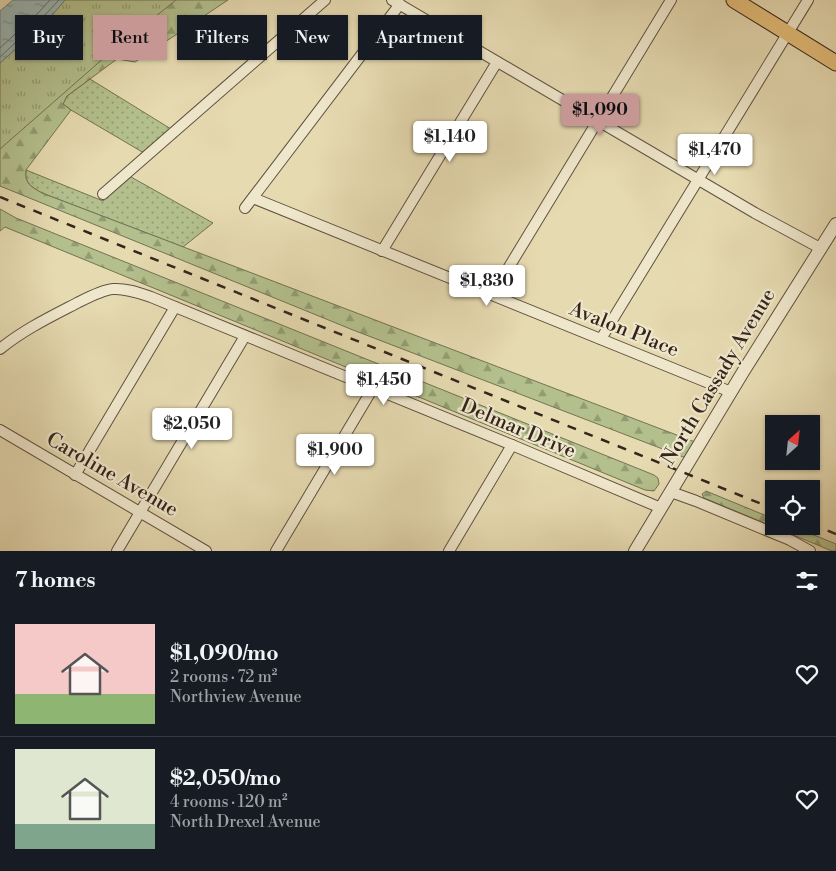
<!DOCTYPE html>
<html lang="en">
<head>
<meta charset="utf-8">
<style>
	body { margin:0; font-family:"Libre Bodoni",serif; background:#242831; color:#f1f3f6; height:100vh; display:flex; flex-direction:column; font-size:19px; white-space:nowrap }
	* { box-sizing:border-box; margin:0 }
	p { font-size:16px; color:#9ea1a6 }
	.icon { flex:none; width:28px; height:28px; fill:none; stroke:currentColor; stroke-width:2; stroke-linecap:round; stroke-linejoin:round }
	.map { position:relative; height:551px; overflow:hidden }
	.side { display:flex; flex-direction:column; background:#171b24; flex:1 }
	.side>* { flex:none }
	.banner { position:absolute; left:15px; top:15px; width:500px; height:45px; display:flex; gap:10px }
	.needle { width:32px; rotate:27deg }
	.controls { position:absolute; left:765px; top:415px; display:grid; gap:10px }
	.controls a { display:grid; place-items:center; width:55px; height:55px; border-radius:0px; background:#171b24; box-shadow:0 1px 4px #0004; font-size:25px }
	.price { position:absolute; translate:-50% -42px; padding:0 11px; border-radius:5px; background:#fff; color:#222; font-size:16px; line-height:32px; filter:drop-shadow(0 1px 2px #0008) }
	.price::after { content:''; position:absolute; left:50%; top:30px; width:15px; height:11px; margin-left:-8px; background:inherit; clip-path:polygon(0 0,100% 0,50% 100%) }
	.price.on { background:#c59692; color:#111 }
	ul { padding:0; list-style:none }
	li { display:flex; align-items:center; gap:15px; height:125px; padding:0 15px }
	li+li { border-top:1px solid #363941 }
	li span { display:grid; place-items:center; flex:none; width:140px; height:100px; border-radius:0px; color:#555 }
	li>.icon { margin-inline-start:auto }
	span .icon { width:60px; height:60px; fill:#fffc; stroke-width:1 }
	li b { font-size:21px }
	h2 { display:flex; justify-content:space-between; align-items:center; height:60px; padding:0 15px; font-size:21px }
	.pill { padding:0 18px; border-radius:0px; background:#171b24; box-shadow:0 1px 4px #0004; font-size:18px; line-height:45px }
	.pill.on { background:#c59692; color:#111 }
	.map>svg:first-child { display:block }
</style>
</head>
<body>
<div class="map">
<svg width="836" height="551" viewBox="0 0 836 551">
	<defs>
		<pattern id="grass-dots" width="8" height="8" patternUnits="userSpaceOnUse" patternTransform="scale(1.25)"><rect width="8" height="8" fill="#b3c08d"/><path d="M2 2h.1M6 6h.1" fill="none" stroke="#929c72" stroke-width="1.8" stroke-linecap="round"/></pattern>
		<pattern id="forest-firs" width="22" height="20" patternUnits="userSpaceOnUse" patternTransform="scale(1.25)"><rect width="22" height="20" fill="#b3c08d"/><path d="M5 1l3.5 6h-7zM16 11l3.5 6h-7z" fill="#929c72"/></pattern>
		<pattern id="park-tufts" width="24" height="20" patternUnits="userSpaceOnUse" patternTransform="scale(1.25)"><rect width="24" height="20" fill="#b3c08d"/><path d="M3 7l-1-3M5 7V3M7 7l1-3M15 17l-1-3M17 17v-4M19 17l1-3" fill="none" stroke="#929c72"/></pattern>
		<pattern id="water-ripples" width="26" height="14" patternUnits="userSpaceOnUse" patternTransform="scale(1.25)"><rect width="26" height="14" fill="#9ab8b6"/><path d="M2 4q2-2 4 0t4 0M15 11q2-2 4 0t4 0" fill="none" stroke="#7e9593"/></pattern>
	</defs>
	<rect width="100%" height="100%" fill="#e6dab1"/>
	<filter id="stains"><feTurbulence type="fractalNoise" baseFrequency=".004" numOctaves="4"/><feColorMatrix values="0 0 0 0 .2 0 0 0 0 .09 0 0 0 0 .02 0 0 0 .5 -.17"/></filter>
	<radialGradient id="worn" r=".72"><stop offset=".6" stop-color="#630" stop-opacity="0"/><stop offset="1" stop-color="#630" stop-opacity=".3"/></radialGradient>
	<g fill="url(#grass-dots)" stroke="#737254">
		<polygon points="90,79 171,129 144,153 71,110 63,104 67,96"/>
		<path d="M26 170 103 201 131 177 213 223 183 247 42 193C32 187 24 184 26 170Z"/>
	</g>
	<g fill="url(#forest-firs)" stroke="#737254">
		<path d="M154 0H228L135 62 117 59 67 96 63 104 71 110 26 170C24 184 32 187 42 193L695 442 686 458 353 330 0 186V94Z"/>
		<polygon points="0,209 16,218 654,475 658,478 659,484 654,491 645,490 5,227 0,231"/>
		<polygon points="706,491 774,519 774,526 792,526 836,544 836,551 832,551 704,498 702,494"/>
	</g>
	<polygon fill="url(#park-tufts)" stroke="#737254" points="65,0 176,0 105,57 0,149 0,63 48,20"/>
	<polygon fill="url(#water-ripples)" stroke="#717d78" points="13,0 65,0 48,20 0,63 0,11"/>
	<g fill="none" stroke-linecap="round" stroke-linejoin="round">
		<g stroke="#666e69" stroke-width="1">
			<polyline points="0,48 39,12 50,0"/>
			<polyline points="0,57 44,16 59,0"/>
		</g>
		<defs>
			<g id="minor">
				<polyline points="392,0 755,213 820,248"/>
				<polyline points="103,194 325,0"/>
				<polyline points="253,198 731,392"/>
				<polyline points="245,208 400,4"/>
				<polyline points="382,251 497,62"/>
				<polyline points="492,295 671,0"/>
				<polyline points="601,339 619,309 808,0"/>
				<path d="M0 349C23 330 50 317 77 303 87 298 102 290 113 289 126 288 139 293 151 297L512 445 661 508"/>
				<polyline points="0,430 206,551"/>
				<polyline points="75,475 175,307"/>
				<polyline points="671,492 696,501 790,540 810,551"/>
				<polyline points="117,551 245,336"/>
				<polyline points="276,551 373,388"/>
				<polyline points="449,551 512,445"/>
			</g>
			<polyline id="tertiary" points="635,551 743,372 836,224"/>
			<polyline id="primary" points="734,0 836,63"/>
		</defs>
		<use href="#minor" stroke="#605241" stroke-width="12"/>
		<use href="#tertiary" stroke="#605241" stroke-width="14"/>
		<use href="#primary" stroke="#33251c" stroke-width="17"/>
		<use href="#minor" stroke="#efe7cc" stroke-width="10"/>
		<use href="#tertiary" stroke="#efe7cc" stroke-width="12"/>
		<use href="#primary" stroke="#e3bd78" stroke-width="15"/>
		<g stroke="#33251c" stroke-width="2.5" stroke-dasharray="9 9" stroke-linecap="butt">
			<polyline points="0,197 774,509"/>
			<polyline points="811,524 836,534"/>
		</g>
	</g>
	<g text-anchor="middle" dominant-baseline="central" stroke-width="4.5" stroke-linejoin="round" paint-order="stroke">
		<g font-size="20" fill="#33251c" stroke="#efe7cc">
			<text transform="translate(624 330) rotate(22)">Avalon Place</text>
			<text transform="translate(719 377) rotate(-59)">North Cassady Avenue</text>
			<text transform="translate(518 429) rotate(23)">Delmar Drive</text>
			<text transform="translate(112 475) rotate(30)">Caroline Avenue</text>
		</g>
	</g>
	<rect width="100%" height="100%" filter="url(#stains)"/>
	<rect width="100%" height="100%" fill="url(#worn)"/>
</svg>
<div class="controls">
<a><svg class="needle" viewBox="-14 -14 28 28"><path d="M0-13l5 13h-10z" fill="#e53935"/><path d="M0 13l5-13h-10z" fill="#9ea1a6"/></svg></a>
<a><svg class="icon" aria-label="locate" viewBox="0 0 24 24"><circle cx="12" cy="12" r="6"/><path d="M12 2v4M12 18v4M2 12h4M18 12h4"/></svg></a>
</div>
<b class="price on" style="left:600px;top:136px">$1,090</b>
<b class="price" style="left:450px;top:163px">$1,140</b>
<b class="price" style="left:715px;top:176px">$1,470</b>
<b class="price" style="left:487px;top:307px">$1,830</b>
<b class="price" style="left:384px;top:406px">$1,450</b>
<b class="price" style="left:192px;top:450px">$2,050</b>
<b class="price" style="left:335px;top:476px">$1,900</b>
<div class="banner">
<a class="pill">Buy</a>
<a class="pill on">Rent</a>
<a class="pill">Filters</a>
<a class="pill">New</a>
<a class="pill">Apartment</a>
</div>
</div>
<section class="side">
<h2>7 homes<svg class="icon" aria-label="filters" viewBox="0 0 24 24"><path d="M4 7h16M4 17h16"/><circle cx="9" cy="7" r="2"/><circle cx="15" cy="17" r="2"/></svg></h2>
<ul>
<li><span style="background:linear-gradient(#f6c9c9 70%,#8fb573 0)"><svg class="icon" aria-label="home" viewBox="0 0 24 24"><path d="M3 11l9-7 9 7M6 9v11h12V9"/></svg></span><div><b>$1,090/mo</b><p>2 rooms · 72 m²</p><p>Northview Avenue</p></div><svg class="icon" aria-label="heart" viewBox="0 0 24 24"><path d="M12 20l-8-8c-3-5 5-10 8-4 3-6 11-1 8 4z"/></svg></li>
<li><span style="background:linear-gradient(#dfe7d0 75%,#7fa58c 0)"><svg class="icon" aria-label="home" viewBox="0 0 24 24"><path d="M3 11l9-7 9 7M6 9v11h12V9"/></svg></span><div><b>$2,050/mo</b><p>4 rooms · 120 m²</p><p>North Drexel Avenue</p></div><svg class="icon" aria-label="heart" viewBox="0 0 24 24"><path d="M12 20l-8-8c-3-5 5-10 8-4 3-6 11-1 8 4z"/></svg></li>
</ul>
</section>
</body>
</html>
